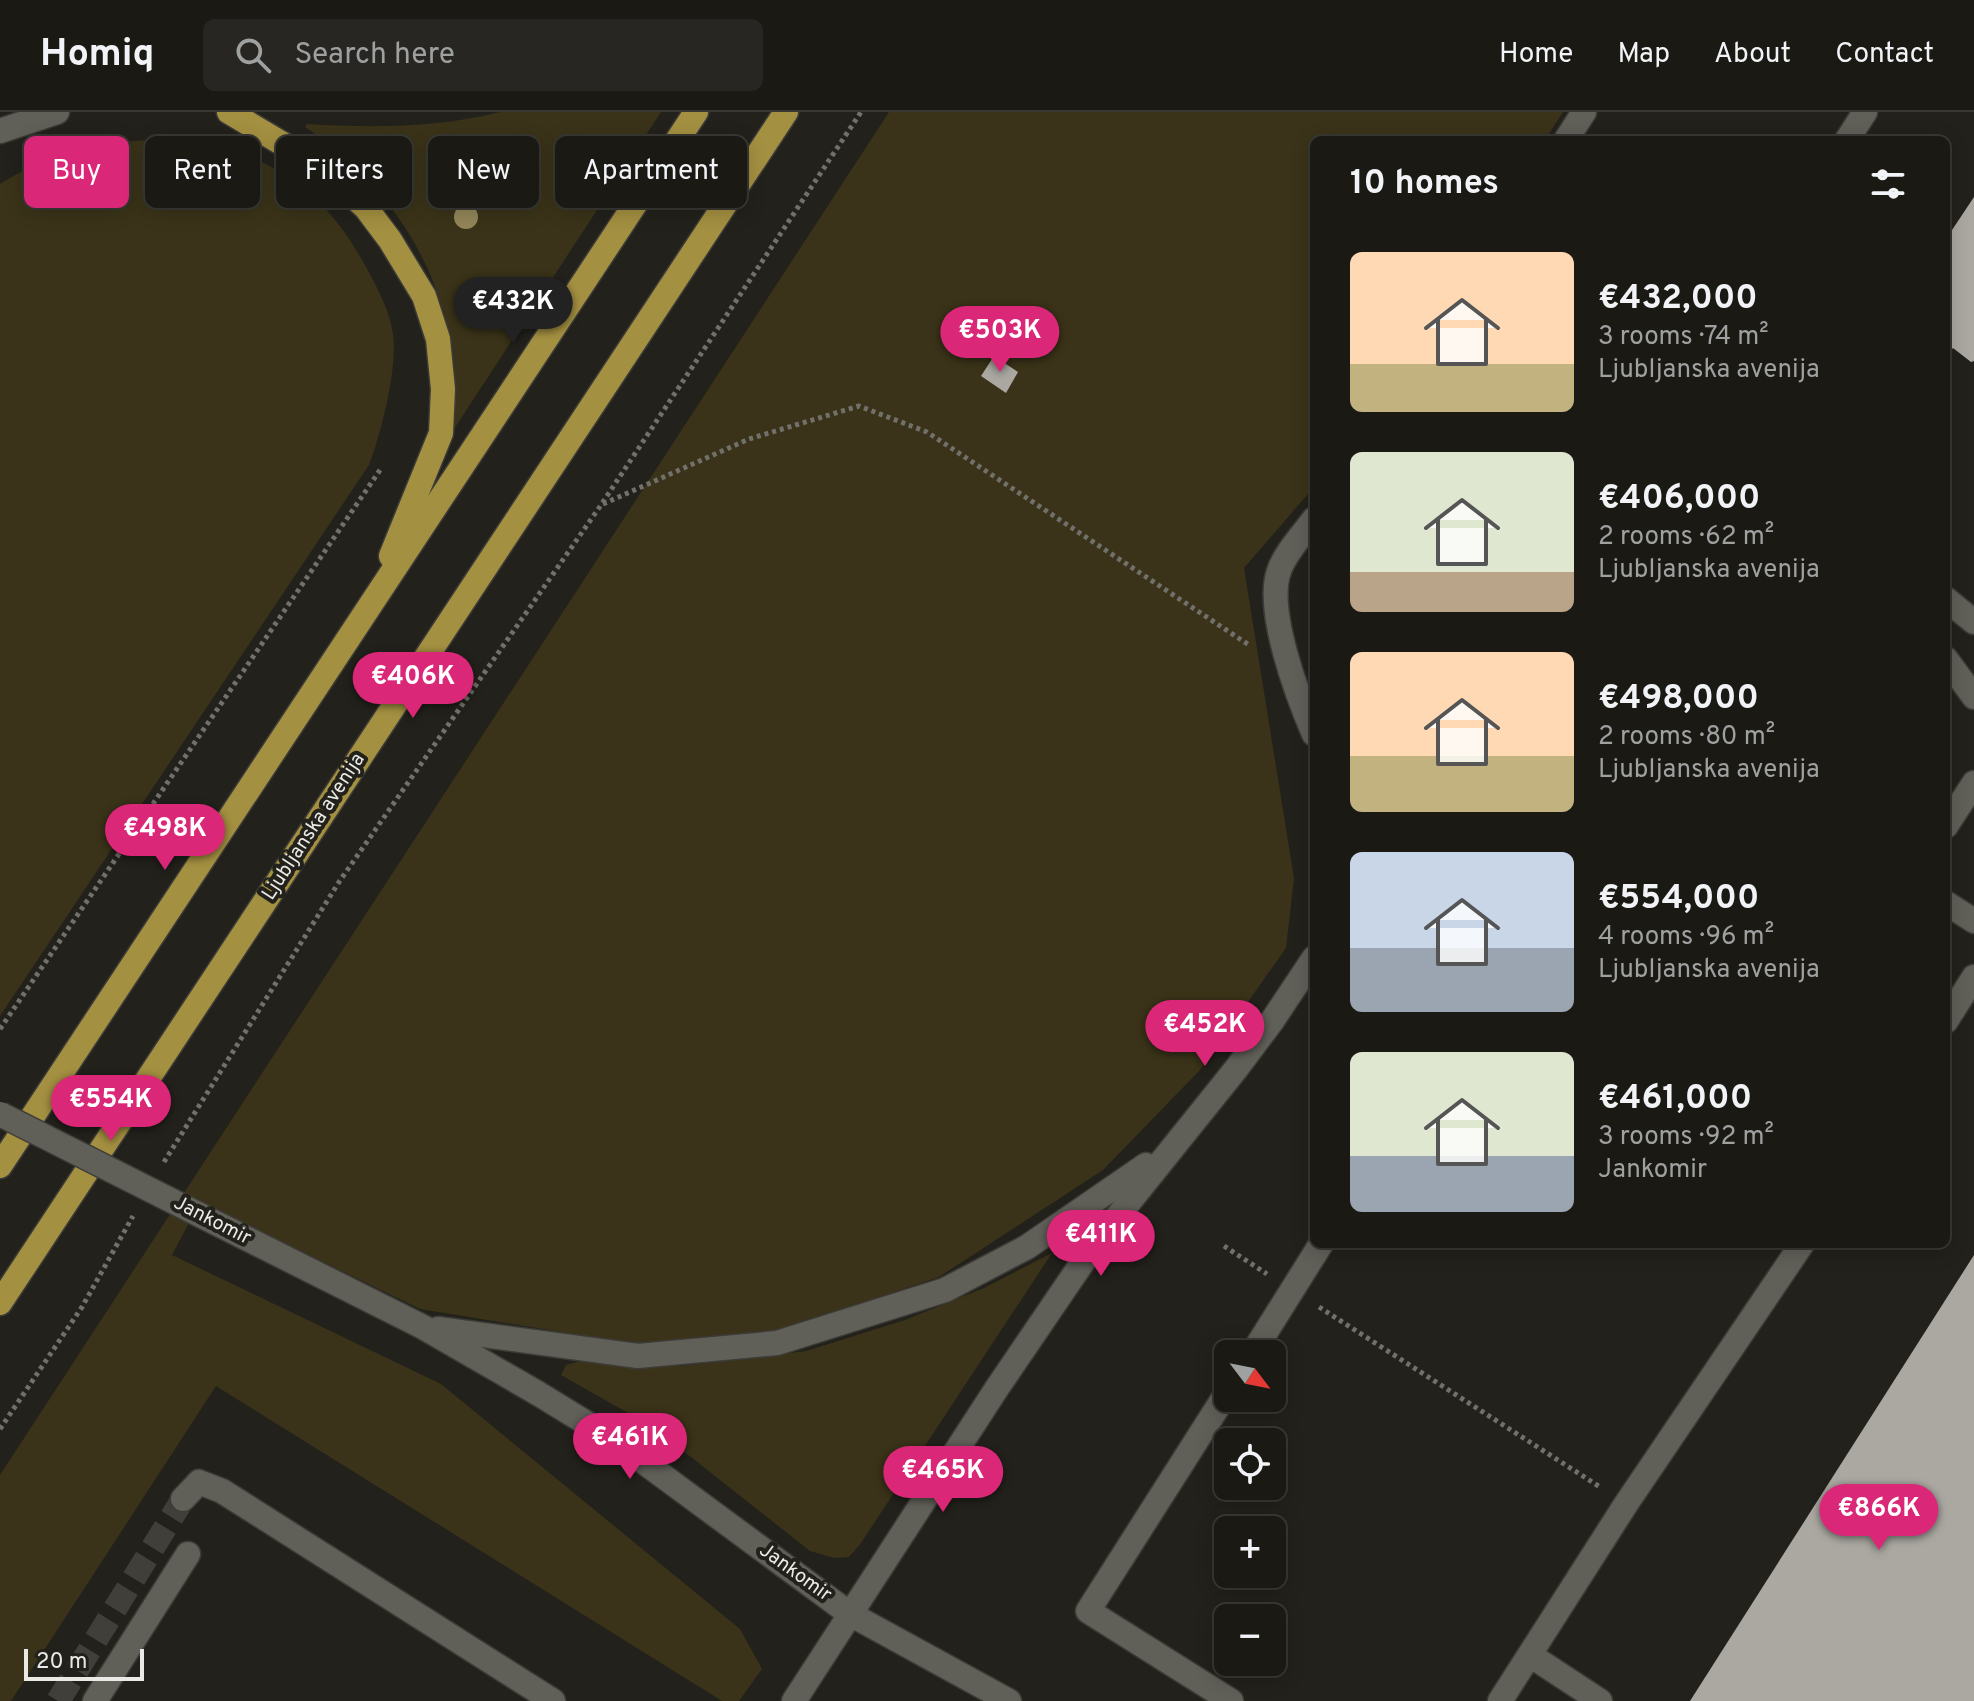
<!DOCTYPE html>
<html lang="en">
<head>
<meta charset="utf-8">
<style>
	body { margin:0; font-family:Overpass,sans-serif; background:#272622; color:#f1f3f6; height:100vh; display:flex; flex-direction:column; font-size:30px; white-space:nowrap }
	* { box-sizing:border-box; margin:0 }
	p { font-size:26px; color:#9fa0a0 }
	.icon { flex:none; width:44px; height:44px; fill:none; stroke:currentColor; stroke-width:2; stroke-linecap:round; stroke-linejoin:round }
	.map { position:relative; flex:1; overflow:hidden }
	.details { position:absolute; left:1310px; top:24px; width:640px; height:1112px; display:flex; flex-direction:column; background:#1a1914; border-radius:12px; box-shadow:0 4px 20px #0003,0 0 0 2px #383834 }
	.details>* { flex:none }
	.banner { position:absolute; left:24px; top:24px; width:760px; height:72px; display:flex; gap:16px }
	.needle { width:52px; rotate:122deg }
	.fabs { position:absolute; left:1214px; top:1228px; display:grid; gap:16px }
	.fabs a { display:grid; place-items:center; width:72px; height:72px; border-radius:12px; background:#1a1914; box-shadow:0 4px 20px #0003,0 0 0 2px #383834; font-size:40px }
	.scale { position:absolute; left:24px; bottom:20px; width:120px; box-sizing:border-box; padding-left:8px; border:4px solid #eae9e5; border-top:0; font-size:22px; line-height:28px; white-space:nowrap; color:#eae9e5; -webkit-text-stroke:6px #22211b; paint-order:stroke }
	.price { position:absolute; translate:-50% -68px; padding:0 18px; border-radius:28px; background:#db2777; color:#fff; font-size:26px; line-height:52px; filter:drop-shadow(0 2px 4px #0008) }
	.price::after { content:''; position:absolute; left:50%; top:48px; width:24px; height:18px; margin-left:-12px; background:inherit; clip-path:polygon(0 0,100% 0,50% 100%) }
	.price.on { background:#222; color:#fff }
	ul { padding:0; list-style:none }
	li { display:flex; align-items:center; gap:24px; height:200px; padding:0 40px }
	li span { display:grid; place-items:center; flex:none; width:224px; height:160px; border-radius:12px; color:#555 }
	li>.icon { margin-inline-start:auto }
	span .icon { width:96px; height:96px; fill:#fffc; stroke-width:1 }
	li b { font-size:34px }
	h2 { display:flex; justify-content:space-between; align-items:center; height:96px; padding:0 40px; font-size:34px }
	.tag { padding:0 28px; border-radius:12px; background:#1a1914; box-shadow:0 4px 20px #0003,0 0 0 2px #383834; font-size:28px; line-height:72px }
	.tag.on { background:#db2777; color:#fff }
	header { display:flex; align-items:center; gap:48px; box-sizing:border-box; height:112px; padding:0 40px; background:#1a1914; border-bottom:2px solid #383834 }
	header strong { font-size:38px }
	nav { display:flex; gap:44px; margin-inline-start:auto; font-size:28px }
	.search { width:560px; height:72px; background:#272622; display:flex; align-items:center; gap:20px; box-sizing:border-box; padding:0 28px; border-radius:12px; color:#9fa0a0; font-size:30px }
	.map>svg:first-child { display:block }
</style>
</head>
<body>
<header>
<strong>Homiq</strong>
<div class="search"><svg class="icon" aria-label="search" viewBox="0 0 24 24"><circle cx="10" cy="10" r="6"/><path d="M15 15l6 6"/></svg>Search here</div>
<nav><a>Home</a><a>Map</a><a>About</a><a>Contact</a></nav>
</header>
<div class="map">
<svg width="1974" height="1589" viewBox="0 0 1974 1589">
	<rect width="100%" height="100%" fill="#22211b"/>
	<g fill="#3a3319">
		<path d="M500 0H661L443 334C444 310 445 285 446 260 447 248 449 235 447 223 437 142 373 58 305 15L307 12C372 16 436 16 500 0Z"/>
		<polygon points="889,0 1563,0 1545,28 1314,28 1314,375 1244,456 1294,766 1286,836 1200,958 1103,1058 939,1165 782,1218 641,1233 420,1197 200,1090 172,1143 441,1272 740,1517 762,1557 739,1589 722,1589 216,1274 11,1589 0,1589 0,1363"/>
		<path d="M161 27C258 34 319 68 366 155 377 175 390 199 393 222 398 255 381 322 369 353L0 904V72C48 41 105 30 161 27Z"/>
		<polygon points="1052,1141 861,1431 849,1445 834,1446 810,1439 691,1345 637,1306 561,1263 566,1253 584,1248 680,1254 806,1239 905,1208 984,1176"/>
	</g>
	<g fill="#aaa8a1">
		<polygon points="1974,85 1974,249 1971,250 1953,236 1946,246 1946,127"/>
		<polygon points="994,244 1018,260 1006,281 981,264"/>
		<polygon points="1974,1143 1974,1589 1690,1589"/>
	</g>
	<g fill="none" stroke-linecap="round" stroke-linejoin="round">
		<polyline stroke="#403f39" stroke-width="24" stroke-dasharray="24 12" stroke-linecap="butt" points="58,1589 183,1387"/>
		<defs>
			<g id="minor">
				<polyline points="0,19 57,0"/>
				<polyline points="1566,28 1584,0"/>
				<polyline points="1847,28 1865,0"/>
				<path d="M1314 407C1303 422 1285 441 1279 459 1265 498 1298 585 1314 622"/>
				<polyline points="1946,487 1974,510"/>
				<polyline points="1946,547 1974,585"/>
				<polyline points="1946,714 1974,671"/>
				<polyline points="1946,791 1974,809"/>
				<polyline points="1946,909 1974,865"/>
				<polyline points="200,1103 423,1215 539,1282 614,1328 850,1502 1009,1589"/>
				<polyline points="438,1217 638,1244 777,1231 945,1178 1027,1135 1146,1053"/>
				<polyline points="1252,1242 1321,1132"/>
				<polyline points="1228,1279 1088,1499 1231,1589"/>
				<polyline points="183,1387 199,1370 222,1379 553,1589"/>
				<polyline points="1530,1543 1600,1589"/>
				<polyline points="95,1589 188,1442"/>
				<polyline points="794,1589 997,1276 1093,1135 1236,957 1272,909 1314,846"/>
				<polyline points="1500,1589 1626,1392 1802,1132"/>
			</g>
			<g id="major">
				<polyline points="229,0 320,54 366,96 390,128 424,184 438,227 443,277 441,321 391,444"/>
				<polyline points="0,1054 696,0"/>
				<polyline points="0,1191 786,0"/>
			</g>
		</defs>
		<use href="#minor" stroke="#3d3b37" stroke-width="27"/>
		<use href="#major" stroke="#3d3b37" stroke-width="27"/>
		<g stroke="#71706b" stroke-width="5" stroke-dasharray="4 4" stroke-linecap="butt">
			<polyline points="603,392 749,327 859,294 927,320 1249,533"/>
			<polyline points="0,917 380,358"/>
			<polyline points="164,1050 339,770 601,393 861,0"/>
			<polyline points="1224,1134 1267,1162"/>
			<polyline points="1319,1195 1600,1375"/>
			<polyline points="0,1317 82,1195 133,1104"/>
		</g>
		<use href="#minor" stroke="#605f58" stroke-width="24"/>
		<use href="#major" stroke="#a49041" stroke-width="24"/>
		<defs>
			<polyline id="minor-bridge" points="0,1002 200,1103"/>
		</defs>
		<use href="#minor-bridge" stroke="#3d3b37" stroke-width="27" stroke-linecap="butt"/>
		<use href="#minor-bridge" stroke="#605f58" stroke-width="24"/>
	</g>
	<g fill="#938659">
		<circle cx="508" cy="44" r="12"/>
		<circle cx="466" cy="105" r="12"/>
	</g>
	<g text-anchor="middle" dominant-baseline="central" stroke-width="8" stroke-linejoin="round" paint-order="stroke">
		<g font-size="20" fill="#eae9e5" stroke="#22211b">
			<text transform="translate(314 715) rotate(-57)">Ljubljanska avenija</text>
			<text transform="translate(212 1109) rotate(27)">Jankomir</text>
			<text transform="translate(795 1461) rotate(36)">Jankomir</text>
		</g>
	</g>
</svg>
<div class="fabs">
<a><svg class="needle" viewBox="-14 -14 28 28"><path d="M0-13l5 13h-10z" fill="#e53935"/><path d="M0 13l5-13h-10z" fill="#9fa0a0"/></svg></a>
<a><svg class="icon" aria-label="locate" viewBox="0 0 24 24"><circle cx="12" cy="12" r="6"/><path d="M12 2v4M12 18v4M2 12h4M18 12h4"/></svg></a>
<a>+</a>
<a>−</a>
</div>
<div class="scale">20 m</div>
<b class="price on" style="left:513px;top:233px">€432K</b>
<b class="price" style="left:1000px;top:262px">€503K</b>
<b class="price" style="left:413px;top:608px">€406K</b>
<b class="price" style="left:165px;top:760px">€498K</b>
<b class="price" style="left:1205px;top:956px">€452K</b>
<b class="price" style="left:111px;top:1031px">€554K</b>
<b class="price" style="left:1101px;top:1166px">€411K</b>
<b class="price" style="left:630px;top:1369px">€461K</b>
<b class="price" style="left:943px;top:1402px">€465K</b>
<b class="price" style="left:1879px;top:1440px">€866K</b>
<div class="banner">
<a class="tag on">Buy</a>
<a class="tag">Rent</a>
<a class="tag">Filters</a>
<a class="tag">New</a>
<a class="tag">Apartment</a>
</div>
<section class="details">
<h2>10 homes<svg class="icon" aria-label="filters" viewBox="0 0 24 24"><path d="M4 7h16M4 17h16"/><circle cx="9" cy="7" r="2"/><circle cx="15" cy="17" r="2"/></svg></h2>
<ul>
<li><span style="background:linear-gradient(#ffd9b3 70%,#c2b280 0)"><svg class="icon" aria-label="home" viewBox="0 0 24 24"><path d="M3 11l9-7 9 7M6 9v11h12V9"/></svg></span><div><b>€432,000</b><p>3 rooms · 74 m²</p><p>Ljubljanska avenija</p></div></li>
<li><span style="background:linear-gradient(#dfe7d0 75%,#b9a48a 0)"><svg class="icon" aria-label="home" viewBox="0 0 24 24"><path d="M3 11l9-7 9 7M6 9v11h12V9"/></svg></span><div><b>€406,000</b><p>2 rooms · 62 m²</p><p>Ljubljanska avenija</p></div></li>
<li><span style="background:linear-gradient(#ffd9b3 65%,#c2b280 0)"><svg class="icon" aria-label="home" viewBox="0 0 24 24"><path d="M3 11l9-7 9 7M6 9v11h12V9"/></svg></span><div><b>€498,000</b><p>2 rooms · 80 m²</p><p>Ljubljanska avenija</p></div></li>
<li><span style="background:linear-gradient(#c9d6e8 60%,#9aa5b1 0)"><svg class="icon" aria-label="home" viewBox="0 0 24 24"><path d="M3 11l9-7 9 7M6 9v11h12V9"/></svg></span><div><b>€554,000</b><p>4 rooms · 96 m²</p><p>Ljubljanska avenija</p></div></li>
<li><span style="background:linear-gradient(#dfe7d0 65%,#9aa5b1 0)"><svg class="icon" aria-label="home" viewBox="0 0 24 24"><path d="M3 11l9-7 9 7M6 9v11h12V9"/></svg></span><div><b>€461,000</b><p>3 rooms · 92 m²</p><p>Jankomir</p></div></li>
</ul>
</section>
</div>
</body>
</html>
